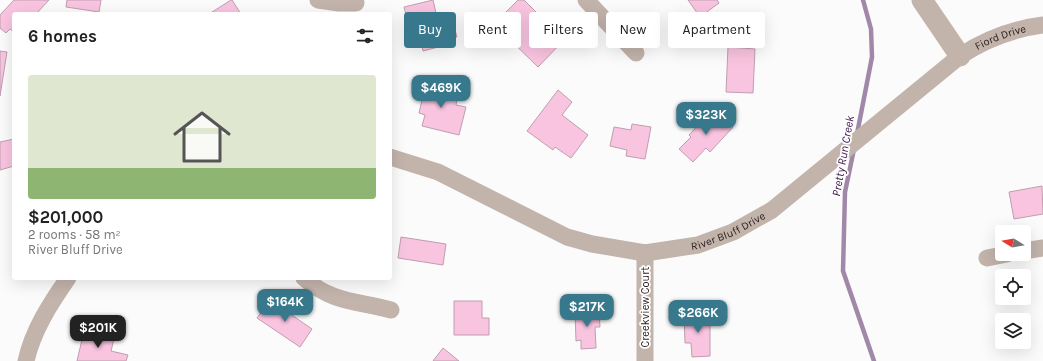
<!DOCTYPE html>
<html lang="en">
<head>
<meta charset="utf-8">
<style>
	body { margin:0; font-family:Karla,sans-serif; background:#f6f6f6; color:#222; height:100vh; display:flex; flex-direction:column; font-size:15px; white-space:nowrap }
	* { box-sizing:border-box; margin:0 }
	p { font-size:13px; color:#767676 }
	.icon { flex:none; width:22px; height:22px; fill:none; stroke:currentColor; stroke-width:2; stroke-linecap:round; stroke-linejoin:round }
	.map { position:relative; flex:1; overflow:hidden }
	.panel { position:absolute; left:12px; top:12px; width:380px; height:268px; display:flex; flex-direction:column; background:#fff; border-radius:4px; box-shadow:0 4px 16px #0002 }
	.panel>* { flex:none }
	.banner { position:absolute; left:404px; top:12px; width:380px; height:36px; display:flex; gap:8px }
	.needle { width:26px; rotate:281deg }
	.tools { position:absolute; left:995px; top:225px; display:grid; gap:8px }
	.tools a { display:grid; place-items:center; width:36px; height:36px; border-radius:4px; background:#fff; box-shadow:0 4px 16px #0002; font-size:20px }
	.price { position:absolute; translate:-50% -34px; padding:0 9px; border-radius:8px; background:#38788c; color:#fff; font-size:13px; line-height:26px; filter:drop-shadow(0 1px 2px #0008) }
	.price::after { content:''; position:absolute; left:50%; top:24px; width:12px; height:9px; margin-left:-6px; background:inherit; clip-path:polygon(0 0,100% 0,50% 100%) }
	.price.active { background:#222; color:#fff }
	ul { padding:0; list-style:none }
	li { display:grid; align-content:center; gap:8px; height:212px; padding:0 16px }
	li span { display:grid; place-items:center; height:124px; border-radius:4px; color:#555 }
	li>.icon { margin-inline-start:auto }
	span .icon { width:72px; height:72px; fill:#fffc; stroke-width:1 }
	li b { font-size:17px }
	h2 { display:flex; justify-content:space-between; align-items:center; height:48px; padding:0 16px; font-size:17px }
	.tag { padding:0 14px; border-radius:4px; background:#fff; box-shadow:0 4px 16px #0002; font-size:14px; line-height:36px }
	.tag.active { background:#38788c; color:#fff }
	.map>svg:first-child { display:block }
</style>
</head>
<body>
<div class="map">
<svg width="1043" height="361" viewBox="0 0 1043 361">
	<rect width="100%" height="100%" fill="#fbfbfb"/>
	<g fill="none" stroke-linecap="round" stroke-linejoin="round">
		<g stroke="#a188a8" stroke-width="4.5">
			<polyline points="857,134 872,57 871,29 863,0"/>
			<polyline points="854,149 845,192 843,271 874,361"/>
		</g>
	</g>
	<g fill="#f9c4e0" stroke="#bf9eaf">
		<polygon points="14,0 49,0 36,14 14,14 14,32 10,29 6,33 0,28 0,15"/>
		<polygon points="67,0 101,0 99,12 66,7"/>
		<polygon points="232,0 241,14 209,14 231,0"/>
		<polygon points="433,0 438,22 452,19 457,37 445,40 446,45 423,51 420,37 412,39 404,7"/>
		<polygon points="518,0 524,0 564,40 538,67 494,24"/>
		<polygon points="688,0 717,0 719,3 700,17"/>
		<polygon points="728,47 755,49 753,93 726,92"/>
		<polygon points="0,51 7,52 0,96"/>
		<polygon points="426,82 452,88 450,97 457,98 456,105 466,107 459,135 422,126 425,115 419,113"/>
		<polygon points="558,90 572,102 562,115 588,135 571,158 555,147 553,150 527,131"/>
		<polygon points="713,109 733,127 710,152 706,148 693,162 679,149 691,137 689,135"/>
		<polygon points="632,124 651,127 645,159 626,156 627,150 610,146 614,127 631,130"/>
		<polygon points="14,139 14,166 0,170 0,142"/>
		<polygon points="1042,186 1043,214 1014,219 1009,192"/>
		<polygon points="401,237 446,244 443,265 398,258"/>
		<polygon points="270,300 312,329 300,347 257,318"/>
		<polygon points="454,301 482,301 482,318 489,318 489,335 454,335"/>
		<polygon points="599,311 600,327 595,327 596,348 581,349 581,340 576,341 575,312"/>
		<polygon points="710,314 710,356 692,357 691,343 685,343 684,315"/>
		<polygon points="84,331 114,339 111,351 128,355 126,361 77,361"/>
		<polygon points="443,348 459,361 433,361"/>
	</g>
	<g fill="none" stroke-linecap="round" stroke-linejoin="round">
		<g stroke="#c2b3ab" stroke-width="17">
			<polyline points="318,0 339,3 356,3"/>
			<polyline points="586,0 636,53"/>
			<path id="s1" d="M390 157 438 172 567 237 592 244 645 253 698 245 733 232 772 210 960 56C986 39 1012 29 1043 25"/>
			<polyline points="1024,251 1043,248"/>
			<polyline points="987,258 1007,254"/>
			<path d="M304 278C332 303 358 301 391 310"/>
			<path d="M26 361C33 330 50 304 68 278"/>
			<polyline points="645,361 645,253"/>
		</g>
		<polyline stroke="#c2b3ab" stroke-width="21" points="922,0 960,56"/>
	</g>
	<g text-anchor="middle" dominant-baseline="central" stroke-width="3.5" stroke-linejoin="round" paint-order="stroke">
		<g font-size="11" fill="#291b1b" stroke="#fff">
			<text stroke="none"><textPath href="#s1" startOffset="698">Fiord Drive</textPath></text>
			<text stroke="none"><textPath href="#s1" startOffset="361">River Bluff Drive</textPath></text>
			<text transform="translate(645 307) rotate(-90)">Creekview Court</text>
		</g>
		<g font-size="12" font-style="italic" fill="#401950" stroke="#fff">
			<text transform="translate(843 156) rotate(-80)">Pretty Run Creek</text>
		</g>
	</g>
</svg>
<div class="tools">
<a><svg class="needle" viewBox="-14 -14 28 28"><path d="M0-13l5 13h-10z" fill="#e53935"/><path d="M0 13l5-13h-10z" fill="#767676"/></svg></a>
<a><svg class="icon" aria-label="locate" viewBox="0 0 24 24"><circle cx="12" cy="12" r="6"/><path d="M12 2v4M12 18v4M2 12h4M18 12h4"/></svg></a>
<a><svg class="icon" aria-label="layers" viewBox="0 0 24 24"><path d="M12 4l9 5-9 5-9-5zM3 14l9 5 9-5"/></svg></a>
</div>
<b class="price" style="left:441px;top:109px">$469K</b>
<b class="price" style="left:706px;top:136px">$323K</b>
<b class="price" style="left:285px;top:323px">$164K</b>
<b class="price" style="left:587px;top:328px">$217K</b>
<b class="price" style="left:698px;top:334px">$266K</b>
<b class="price active" style="left:98px;top:349px">$201K</b>
<div class="banner">
<a class="tag active">Buy</a>
<a class="tag">Rent</a>
<a class="tag">Filters</a>
<a class="tag">New</a>
<a class="tag">Apartment</a>
</div>
<section class="panel">
<h2>6 homes<svg class="icon" aria-label="filters" viewBox="0 0 24 24"><path d="M4 7h16M4 17h16"/><circle cx="9" cy="7" r="2"/><circle cx="15" cy="17" r="2"/></svg></h2>
<ul>
<li><span style="background:linear-gradient(#dfe7d0 75%,#8fb573 0)"><svg class="icon" aria-label="home" viewBox="0 0 24 24"><path d="M3 11l9-7 9 7M6 9v11h12V9"/></svg></span><div><b>$201,000</b><p>2 rooms · 58 m²</p><p>River Bluff Drive</p></div></li>
</ul>
</section>
</div>
</body>
</html>
